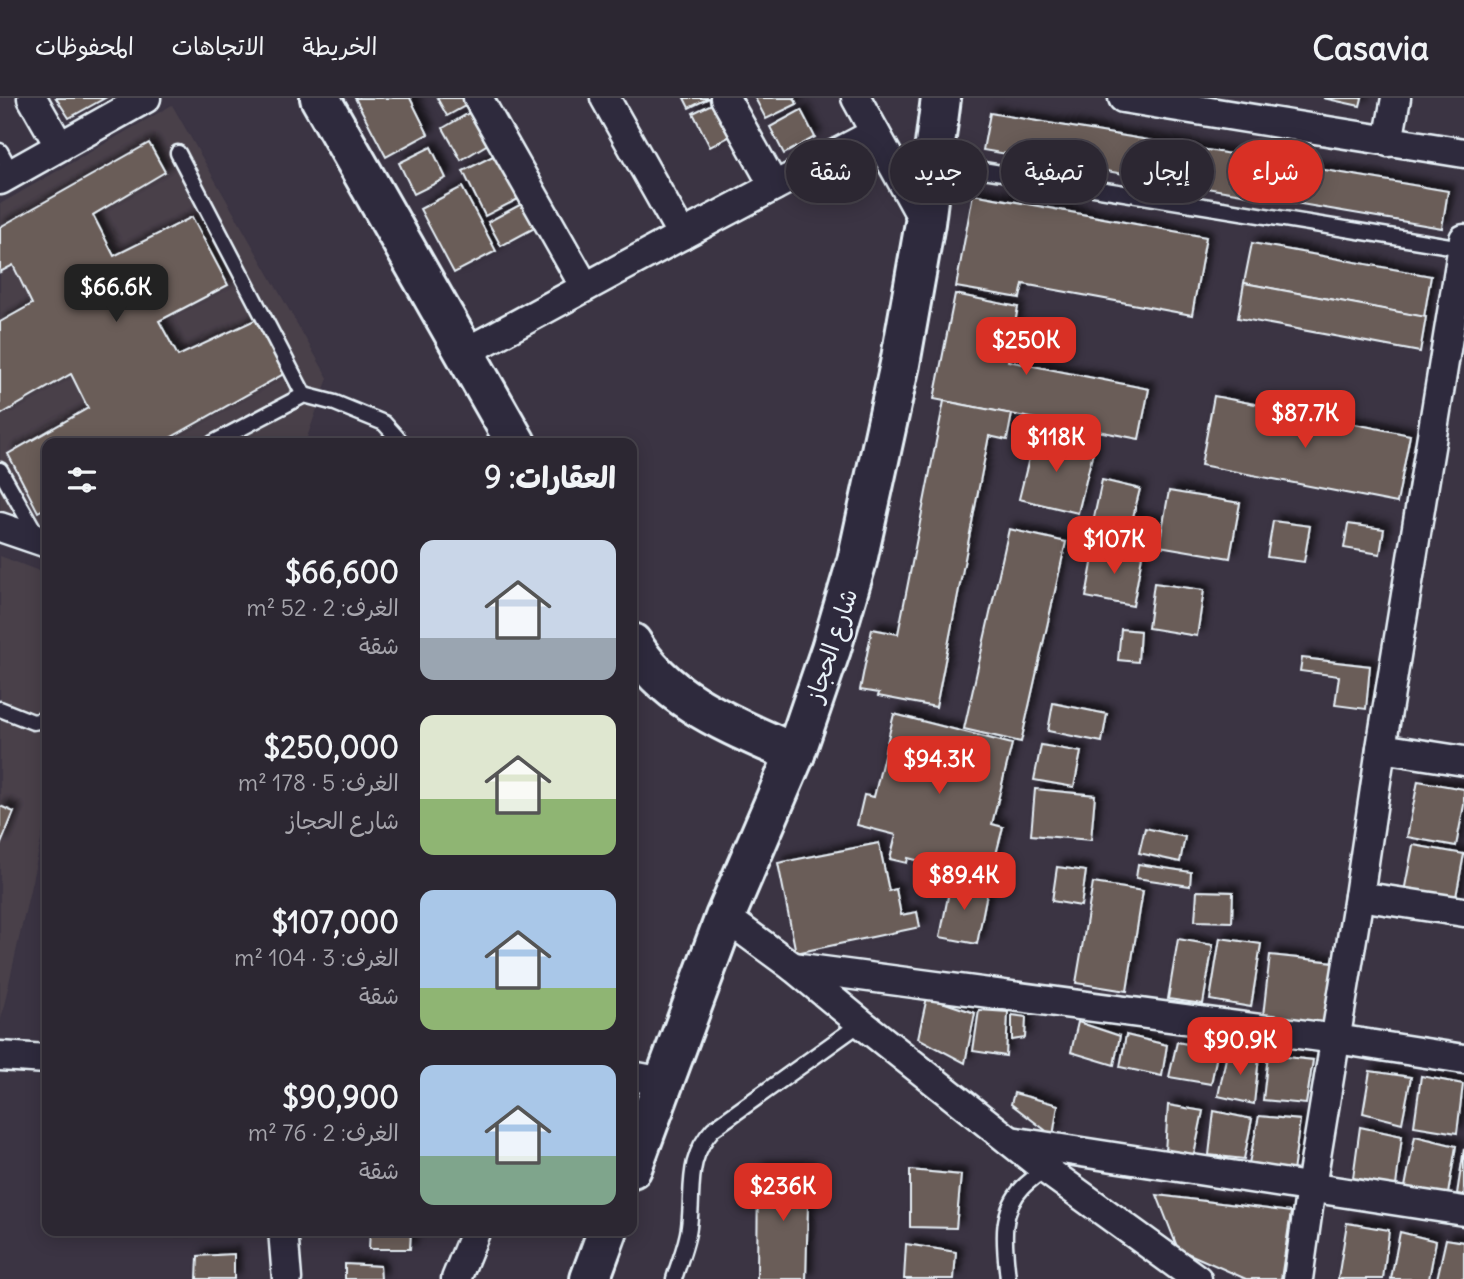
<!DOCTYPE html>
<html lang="ar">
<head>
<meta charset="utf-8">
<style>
	body { margin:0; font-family:Delius,"Playpen Sans Arabic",sans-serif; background:#38333e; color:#f1f3f6; direction:rtl; height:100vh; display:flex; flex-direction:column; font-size:26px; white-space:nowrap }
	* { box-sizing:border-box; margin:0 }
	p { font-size:23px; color:#a6a5ac }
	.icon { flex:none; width:38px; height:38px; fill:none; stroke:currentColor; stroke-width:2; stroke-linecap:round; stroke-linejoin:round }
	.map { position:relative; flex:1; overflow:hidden; direction:ltr }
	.panel { position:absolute; left:42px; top:340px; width:595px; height:798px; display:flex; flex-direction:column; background:#2c2732; border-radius:14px; box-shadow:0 4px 18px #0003,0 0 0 2px #48444d; direction:rtl }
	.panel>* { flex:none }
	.top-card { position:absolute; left:658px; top:42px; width:665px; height:63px; direction:rtl; display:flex; gap:14px }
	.price { position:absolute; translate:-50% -60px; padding:0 16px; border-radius:14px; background:#d93025; color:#fff; font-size:23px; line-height:46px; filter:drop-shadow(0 2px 4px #0008) }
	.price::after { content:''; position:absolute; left:50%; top:42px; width:21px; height:16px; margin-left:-10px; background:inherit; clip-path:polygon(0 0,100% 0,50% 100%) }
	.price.selected { background:#222; color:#fff }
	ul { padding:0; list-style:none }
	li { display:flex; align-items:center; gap:21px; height:175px; padding:0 21px }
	li span { display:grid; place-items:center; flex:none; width:196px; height:140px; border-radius:14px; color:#555 }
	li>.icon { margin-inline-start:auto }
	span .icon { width:84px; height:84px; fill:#fffc; stroke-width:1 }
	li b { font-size:30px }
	h2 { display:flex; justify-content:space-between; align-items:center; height:84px; padding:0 21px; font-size:30px }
	.pill { padding:0 24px; border-radius:32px; background:#2c2732; box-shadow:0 4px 18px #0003,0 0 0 2px #48444d; font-size:24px; line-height:63px }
	.pill.selected { background:#d93025; color:#fff }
	header { display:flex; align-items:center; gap:42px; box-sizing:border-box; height:98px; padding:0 35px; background:#2c2732; border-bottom:2px solid #48444d }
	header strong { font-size:33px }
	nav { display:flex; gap:38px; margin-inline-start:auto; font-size:24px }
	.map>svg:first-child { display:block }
</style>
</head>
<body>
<header>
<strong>Casavia</strong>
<nav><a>الخريطة</a><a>الاتجاهات</a><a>المحفوظات</a></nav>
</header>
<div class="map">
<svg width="1464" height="1181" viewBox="0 0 1464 1181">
	<defs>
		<filter id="shadow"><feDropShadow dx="6" dy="-6" stdDeviation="3.5" flood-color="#0009"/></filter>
	</defs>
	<rect width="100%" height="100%" fill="#3b3443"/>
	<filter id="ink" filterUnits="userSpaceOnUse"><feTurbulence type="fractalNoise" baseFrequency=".0143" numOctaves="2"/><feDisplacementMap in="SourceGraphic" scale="14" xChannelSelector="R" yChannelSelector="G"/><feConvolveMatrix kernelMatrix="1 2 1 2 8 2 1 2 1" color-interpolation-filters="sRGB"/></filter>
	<g filter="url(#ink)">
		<g fill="#49404a">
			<polygon points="172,7 328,280 305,345 47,345 47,432 0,414 0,106"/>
			<polygon points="0,458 47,476 47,716 0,925"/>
		</g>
		<g fill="#6b5d59" stroke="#e8f1f8" stroke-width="2" filter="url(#shadow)">
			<polygon points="56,0 105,0 69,20"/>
			<polygon points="355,0 410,0 428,36 386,59"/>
			<polygon points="437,0 470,0 472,4 447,18"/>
			<polygon points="684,0 709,0 689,10"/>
			<polygon points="755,0 794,0 797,6 766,21"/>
			<polygon points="1323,0 1362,0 1360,8"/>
			<polygon points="722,1 738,34 710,49 693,15"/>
			<polygon points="476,11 493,43 461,62 443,30"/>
			<polygon points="801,12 815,39 784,56 770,29"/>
			<polygon points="990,15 1448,93 1442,130 983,52"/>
			<polygon points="149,45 165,74 93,117 114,158 192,119 228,187 159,223 178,258 257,221 287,274 161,345 47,345 47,409 38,414 8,356 88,310 71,276 0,317 0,224 32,206 13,167 0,174 0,129"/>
			<polygon points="431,49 446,80 414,96 399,65"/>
			<polygon points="501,54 524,98 485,118 463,73"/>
			<polygon points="462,89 496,153 454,175 420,111"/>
			<polygon points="973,96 1206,139 1192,217 1023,186 1020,200 956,189"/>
			<polygon points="527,103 540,127 501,148 488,124"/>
			<polygon points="1252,145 1431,178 1424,219 1244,185"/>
			<polygon points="1244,185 1426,219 1420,254 1238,220"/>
			<polygon points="955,196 1018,209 1008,263 1149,291 1139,341 934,301"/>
			<polygon points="1214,298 1410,337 1397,405 1201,367"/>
			<polygon points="944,303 1012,316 1007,342 989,338 936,609 878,598 879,595 860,592 872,531 898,536"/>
			<polygon points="1035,336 1094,350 1078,415 1019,401"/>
			<polygon points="1102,382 1140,391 1133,419 1160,425 1154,452 1090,438"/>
			<polygon points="1169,393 1240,405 1230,460 1159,448"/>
			<polygon points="1273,423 1310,428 1304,464 1267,459"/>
			<polygon points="1348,426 1384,431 1380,456 1344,450"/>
			<polygon points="1009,431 1066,444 1021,644 964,631"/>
			<polygon points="1095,449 1142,458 1133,508 1086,499"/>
			<polygon points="1154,485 1204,492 1197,538 1148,530"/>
			<polygon points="1121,531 1140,533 1138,564 1118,562"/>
			<polygon points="1302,560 1370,568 1366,611 1335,607 1339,578 1300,573"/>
			<polygon points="1053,605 1107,616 1102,644 1048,633"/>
			<polygon points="894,616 1012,646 992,726 1003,729 990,780 908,760 907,765 890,761 896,737 857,727 864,697 874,699"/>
			<polygon points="1041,647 1081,654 1074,689 1034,682"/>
			<polygon points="1418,683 1464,691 1464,707 1456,748 1407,739"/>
			<polygon points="1035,691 1095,697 1091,742 1031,737"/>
			<polygon points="0,708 14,714 0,748"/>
			<polygon points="1145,730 1185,739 1180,764 1139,755"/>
			<polygon points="879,745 889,793 896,791 901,817 917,814 920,829 796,855 778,765"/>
			<polygon points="1413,747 1464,756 1455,804 1404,794"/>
			<polygon points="1138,766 1191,774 1190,788 1136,780"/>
			<polygon points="1057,769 1086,773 1081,808 1052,803"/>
			<polygon points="951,783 988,790 977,846 940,839"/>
			<polygon points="1093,785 1143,793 1127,893 1076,885"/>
			<polygon points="1197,793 1233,794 1232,824 1195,823"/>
			<polygon points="1220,840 1261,846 1251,909 1210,902"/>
			<polygon points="1178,841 1213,847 1203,906 1168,901"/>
			<polygon points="1270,857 1334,864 1327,925 1263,918"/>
			<polygon points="927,899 975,915 965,965 918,940"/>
			<polygon points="979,912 1008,914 1006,958 973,953"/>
			<polygon points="1012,917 1026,919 1025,940 1012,942"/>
			<polygon points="1078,924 1120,938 1114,967 1071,954"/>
			<polygon points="1126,937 1167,947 1162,978 1120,969"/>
			<polygon points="1177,944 1218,952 1211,986 1169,979"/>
			<polygon points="1228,951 1259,959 1254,1006 1218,998"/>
			<polygon points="1268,957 1313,962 1306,1006 1263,1002"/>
			<polygon points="1370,973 1411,979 1402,1025 1363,1015"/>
			<polygon points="1421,978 1463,986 1457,1035 1414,1028"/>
			<polygon points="1014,995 1058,1007 1053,1038 1011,1006"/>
			<polygon points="1168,1007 1203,1013 1194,1057 1165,1054"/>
			<polygon points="1214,1013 1252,1021 1244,1061 1209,1057"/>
			<polygon points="1259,1018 1300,1022 1293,1074 1249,1065"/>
			<polygon points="1360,1029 1402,1038 1396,1088 1353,1080"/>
			<polygon points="1415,1038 1456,1048 1447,1102 1405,1089"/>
			<polygon points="1464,1051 1464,1097 1457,1096"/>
			<polygon points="809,1069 806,1181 757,1181 758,1070"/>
			<polygon points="910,1072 961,1077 956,1130 910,1129"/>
			<polygon points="1157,1097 1291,1114 1281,1181 1246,1181 1178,1151"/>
			<polygon points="1347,1125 1389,1132 1383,1181 1338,1181"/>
			<polygon points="173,1132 209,1132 208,1134 173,1138"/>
			<polygon points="370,1132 411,1132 410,1151 369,1151"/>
			<polygon points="1400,1134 1436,1143 1429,1181 1391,1181"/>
			<polygon points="1446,1141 1464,1144 1464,1181 1437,1181"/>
			<polygon points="906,1146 956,1154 954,1181 904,1181"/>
			<polygon points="234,1156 234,1181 197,1181 198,1158"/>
			<polygon points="345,1166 380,1168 381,1181 345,1181"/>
		</g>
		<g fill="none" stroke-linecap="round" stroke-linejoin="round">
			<defs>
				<g id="lane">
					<polyline points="0,53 12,75"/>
					<polyline points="178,55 304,297"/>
					<polyline points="934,64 1462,150"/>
					<polyline points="213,345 304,297 335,305 384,325 402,345"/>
					<polyline points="0,372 34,432"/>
					<polyline points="0,611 33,624 44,622 47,616"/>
					<path d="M674 1181C679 1164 687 1146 689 1129 694 1091 685 1062 713 1031L861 925"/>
					<path d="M1008 1181C1005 1149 998 1115 1023 1089 1029 1083 1037 1077 1045 1071"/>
				</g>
				<g id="street">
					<polyline points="32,0 59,47"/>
					<polyline points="478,0 585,189"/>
					<polyline points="605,0 682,137"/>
					<polyline points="725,0 774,88"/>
					<polyline points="856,0 925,125"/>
					<polyline points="1123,0 1464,55"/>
					<polyline points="1388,44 1396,0"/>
					<polyline points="0,82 146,0"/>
					<polyline points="466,254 682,137 875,35"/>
					<polyline points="0,429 47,445"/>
					<polyline points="1381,650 1464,663"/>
					<polyline points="1359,798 1464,814"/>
					<polyline points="725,819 793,869 861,925 1045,1071 1197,1181"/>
					<polyline points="793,869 1336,941 1464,961"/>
					<polyline points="0,958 47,961"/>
					<polyline points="632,978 664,984"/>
					<polyline points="1010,1043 1464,1113"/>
					<polyline points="283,1132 287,1181"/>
					<polyline points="456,1181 476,1132"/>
					<polyline points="1298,1181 1311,1089 1359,798 1381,650 1464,141"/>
				</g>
				<g id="secondary">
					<polyline points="320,0 516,345"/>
					<path d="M632 545C666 604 736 629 795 656"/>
					<polyline points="632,1070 725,819 795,656 831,551 857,463 900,266 925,125 941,0"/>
					<polyline points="590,1181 608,1132"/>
				</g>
			</defs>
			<use href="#lane" stroke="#e8f1f8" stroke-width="19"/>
			<use href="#street" stroke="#e8f1f8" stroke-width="33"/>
			<use href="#secondary" stroke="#e8f1f8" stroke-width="44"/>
			<use href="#lane" stroke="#2f2a3d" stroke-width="14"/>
			<use href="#street" stroke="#2f2a3d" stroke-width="28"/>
			<use href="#secondary" stroke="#2f2a3d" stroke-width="38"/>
		</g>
	</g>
	<g text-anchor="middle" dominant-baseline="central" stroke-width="5" stroke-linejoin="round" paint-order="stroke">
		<g font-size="24" fill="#e8f1f8" stroke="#2f2a3d">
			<text transform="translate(831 547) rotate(-72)">شارع الحجاز</text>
		</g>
	</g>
</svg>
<b class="price selected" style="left:116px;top:226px">$66.6K</b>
<b class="price" style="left:1026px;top:279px">$250K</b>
<b class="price" style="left:1305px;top:352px">$87.7K</b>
<b class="price" style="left:1056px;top:376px">$118K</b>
<b class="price" style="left:1114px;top:478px">$107K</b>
<b class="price" style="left:939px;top:698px">$94.3K</b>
<b class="price" style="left:964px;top:814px">$89.4K</b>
<b class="price" style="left:1240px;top:979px">$90.9K</b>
<b class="price" style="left:783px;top:1125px">$236K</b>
<div class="top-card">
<a class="pill selected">شراء</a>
<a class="pill">إيجار</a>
<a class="pill">تصفية</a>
<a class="pill">جديد</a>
<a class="pill">شقة</a>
</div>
<section class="panel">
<h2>العقارات: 9<svg class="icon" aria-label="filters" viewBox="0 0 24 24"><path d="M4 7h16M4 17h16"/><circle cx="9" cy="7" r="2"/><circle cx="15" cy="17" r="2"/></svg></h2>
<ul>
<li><span style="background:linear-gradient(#c9d6e8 70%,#9aa5b1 0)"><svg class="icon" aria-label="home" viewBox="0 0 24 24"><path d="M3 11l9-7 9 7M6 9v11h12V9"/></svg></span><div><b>$66,600</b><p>الغرف: 2 · 52 m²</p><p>شقة</p></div></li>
<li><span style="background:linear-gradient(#dfe7d0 60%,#8fb573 0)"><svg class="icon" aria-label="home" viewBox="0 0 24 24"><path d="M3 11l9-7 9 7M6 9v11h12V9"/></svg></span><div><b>$250,000</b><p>الغرف: 5 · 178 m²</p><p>شارع الحجاز</p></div></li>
<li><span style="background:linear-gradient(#a9c7e8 70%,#8fb573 0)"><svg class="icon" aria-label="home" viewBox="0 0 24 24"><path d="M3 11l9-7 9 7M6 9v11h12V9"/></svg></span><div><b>$107,000</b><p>الغرف: 3 · 104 m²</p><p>شقة</p></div></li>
<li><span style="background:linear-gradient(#a9c7e8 65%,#7fa58c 0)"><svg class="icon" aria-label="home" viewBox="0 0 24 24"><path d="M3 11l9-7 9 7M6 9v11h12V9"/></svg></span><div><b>$90,900</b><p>الغرف: 2 · 76 m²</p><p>شقة</p></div></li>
</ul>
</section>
</div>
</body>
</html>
